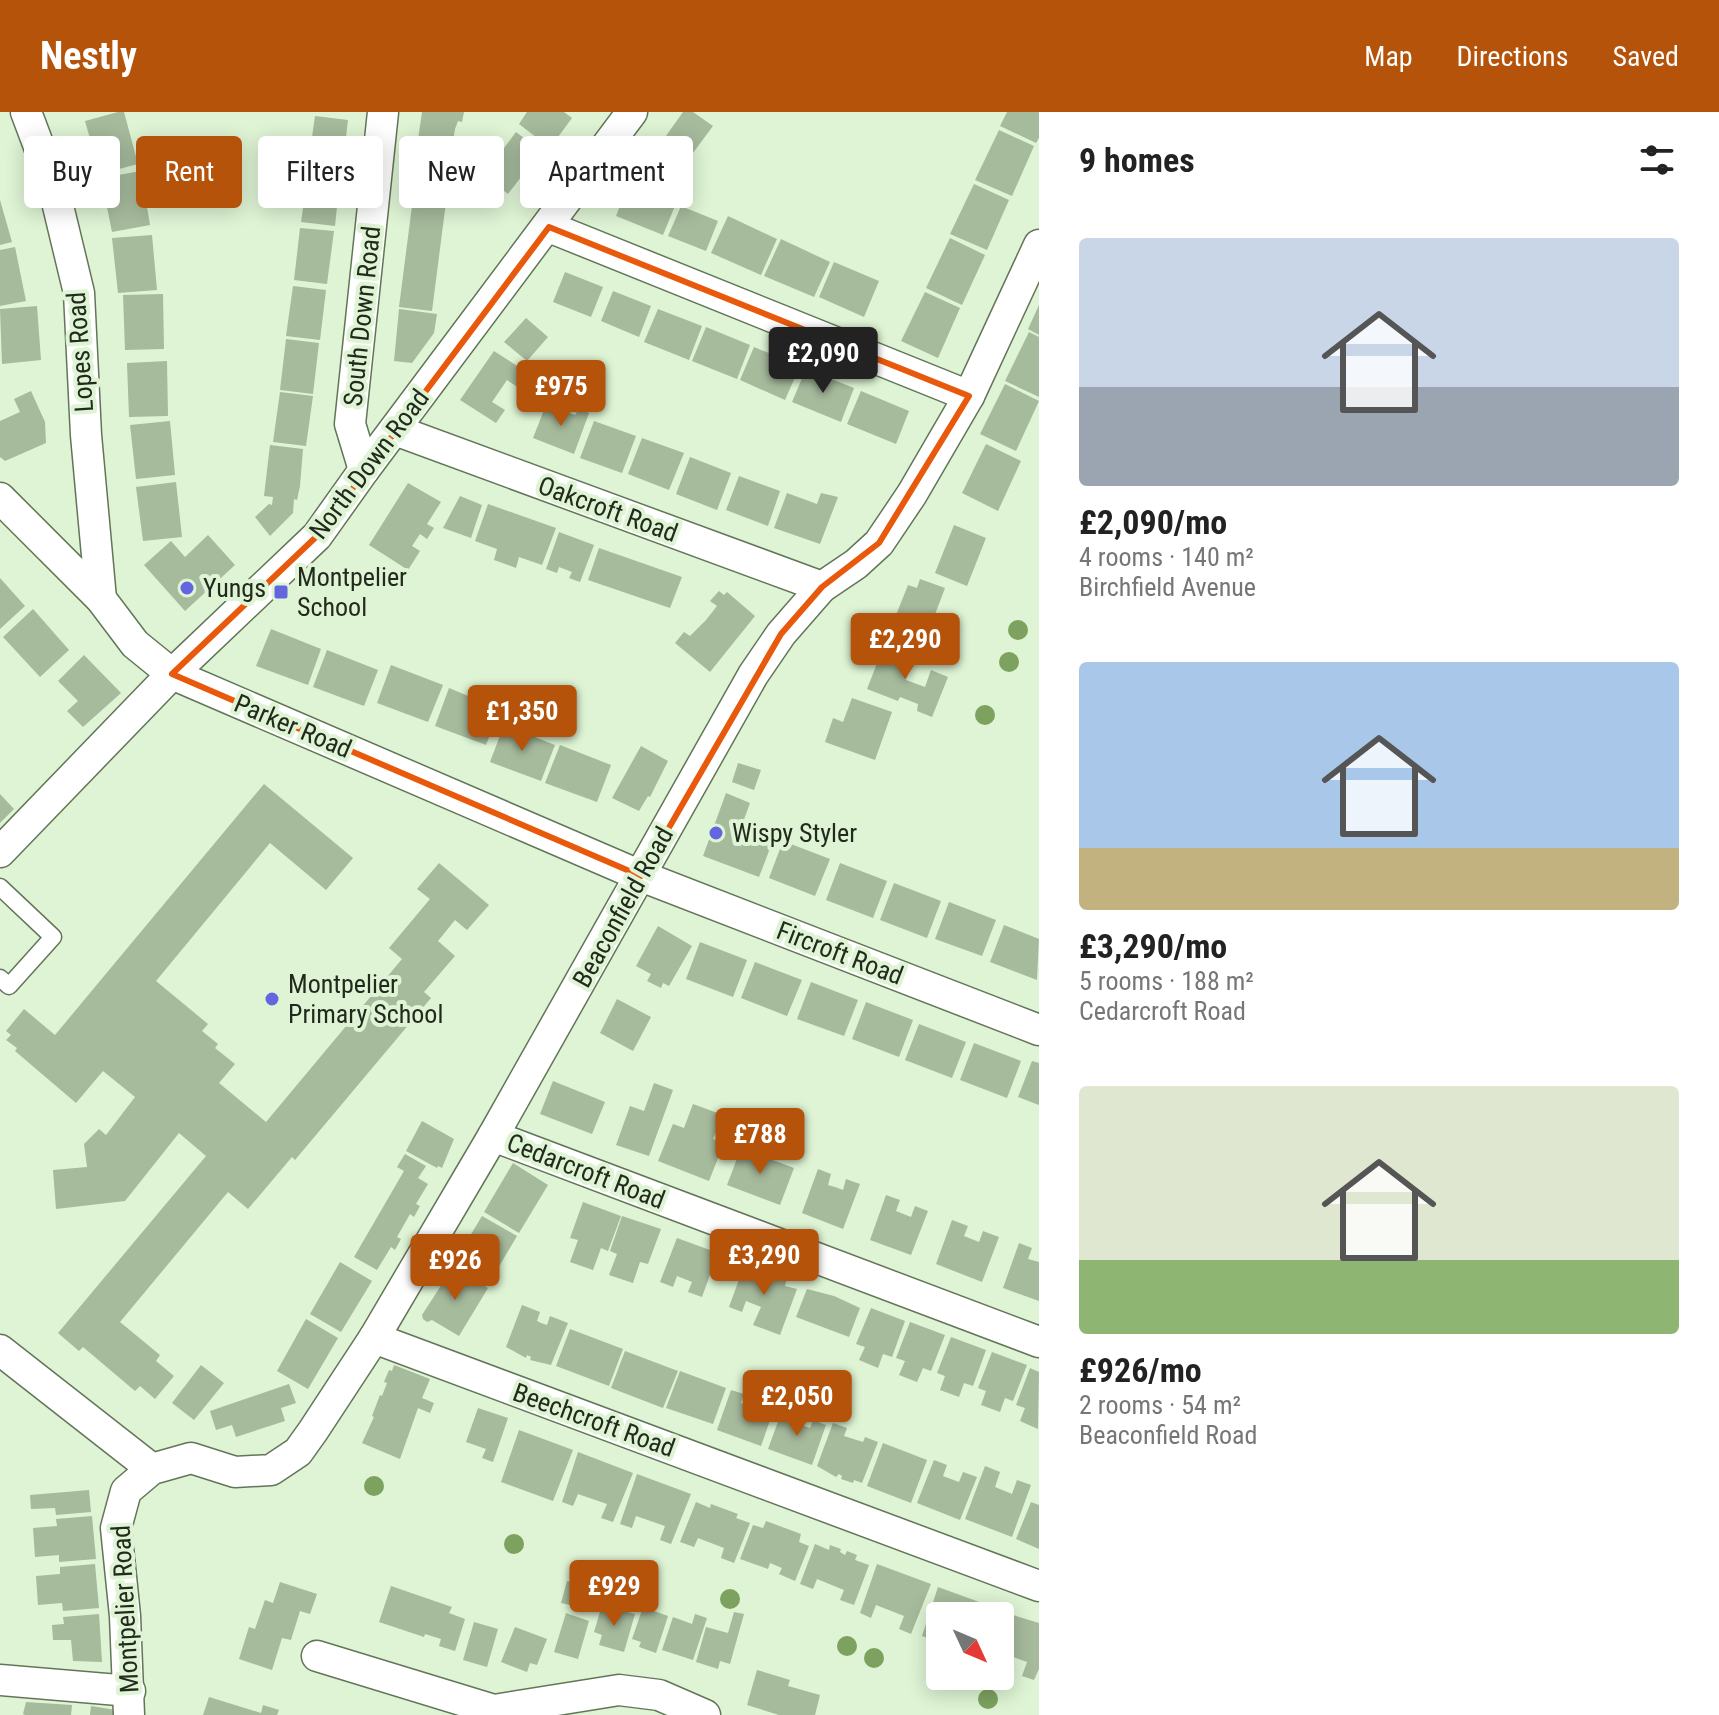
<!DOCTYPE html>
<html lang="en">
<head>
<meta charset="utf-8">
<style>
	body { margin:0; font-family:"Roboto Condensed",sans-serif; background:#f2f2f2; color:#222; height:100vh; display:flex; flex-direction:column; font-size:30px; white-space:nowrap }
	* { box-sizing:border-box; margin:0 }
	p { font-size:26px; color:#767676 }
	.icon { flex:none; width:44px; height:44px; fill:none; stroke:currentColor; stroke-width:2; stroke-linecap:round; stroke-linejoin:round }
	.map { position:relative; flex:1; overflow:hidden }
	.sheet { display:flex; flex-direction:column; background:#fff; width:680px }
	.sheet>* { flex:none }
	.hud { position:absolute; left:24px; top:24px; width:760px; height:72px; display:flex; gap:16px }
	.needle { width:52px; rotate:134deg }
	.tools { position:absolute; left:926px; top:1490px; display:grid; gap:16px }
	.tools a { display:grid; place-items:center; width:88px; height:88px; border-radius:8px; background:#fff; box-shadow:0 4px 20px #0003; font-size:40px }
	.price { position:absolute; translate:-50% -68px; padding:0 18px; border-radius:8px; background:#b45309; color:#fff; font-size:26px; line-height:52px; filter:drop-shadow(0 2px 4px #0008) }
	.price::after { content:''; position:absolute; left:50%; top:48px; width:24px; height:18px; margin-left:-12px; background:inherit; clip-path:polygon(0 0,100% 0,50% 100%) }
	.price.current { background:#222; color:#fff }
	ul { padding:0; list-style:none }
	li { display:grid; align-content:center; gap:16px; height:424px; padding:0 40px }
	li span { display:grid; place-items:center; height:248px; border-radius:8px; color:#555 }
	li>.icon { margin-inline-start:auto }
	span .icon { width:144px; height:144px; fill:#fffc; stroke-width:1 }
	li b { font-size:34px }
	h2 { display:flex; justify-content:space-between; align-items:center; height:96px; padding:0 40px; font-size:34px }
	.chip { padding:0 28px; border-radius:8px; background:#fff; box-shadow:0 4px 20px #0003; font-size:28px; line-height:72px }
	.chip.current { background:#b45309; color:#fff }
	header { display:flex; align-items:center; gap:48px; box-sizing:border-box; height:112px; padding:0 40px; background:#b45309; color:#fff }
	header strong { font-size:38px }
	nav { display:flex; gap:44px; margin-inline-start:auto; font-size:28px }
	main { display:flex; flex:1; min-height:0 }
	.map>svg:first-child { display:block }
</style>
</head>
<body>
<header>
<strong>Nestly</strong>
<nav><a>Map</a><a>Directions</a><a>Saved</a></nav>
</header>
<main>
<div class="map">
<svg width="1039" height="1603" viewBox="0 0 1039 1603">
	<rect width="100%" height="100%" fill="#def4d4"/>
	<g fill="#a6ba9c">
		<polygon points="118,0 124,0 138,52 100,62 85,9"/>
		<polygon points="422,0 464,0 462,10 458,9 455,17 452,35 460,36 457,52 415,48"/>
		<polygon points="527,0 564,0 572,6 550,36 519,12"/>
		<polygon points="683,0 693,0 713,14 687,49 661,31"/>
		<polygon points="1007,0 1039,0 1039,26 1036,31 1000,14"/>
		<polygon points="315,4 348,8 342,59 308,54"/>
		<polygon points="999,18 1034,34 1012,84 975,68"/>
		<polygon points="516,20 541,39 508,82 484,63"/>
		<polygon points="417,55 450,59 432,199 399,195"/>
		<polygon points="141,59 150,113 112,120 101,66"/>
		<polygon points="637,60 650,65 646,75 663,82 667,71 682,77 663,123 616,104 630,69 633,70"/>
		<polygon points="308,62 340,66 335,114 301,110"/>
		<polygon points="974,72 1009,88 987,138 950,122"/>
		<polygon points="0,88 12,130 0,133"/>
		<polygon points="681,94 718,109 706,139 668,124"/>
		<polygon points="728,104 777,127 761,163 711,141"/>
		<polygon points="300,116 334,119 327,172 294,168"/>
		<polygon points="152,123 157,178 118,181 112,126"/>
		<polygon points="950,126 985,143 962,193 926,176"/>
		<polygon points="781,127 830,150 814,185 764,164"/>
		<polygon points="15,135 26,189 0,194 0,138"/>
		<polygon points="834,150 879,169 864,205 819,185"/>
		<polygon points="565,160 603,175 591,205 553,190"/>
		<polygon points="293,174 326,178 320,228 286,224"/>
		<polygon points="613,179 651,194 639,225 601,209"/>
		<polygon points="925,180 960,196 938,246 901,229"/>
		<polygon points="163,182 164,237 125,238 123,183"/>
		<polygon points="1039,193 1039,223 1028,217"/>
		<polygon points="37,194 41,248 2,252 0,197"/>
		<polygon points="399,197 437,202 434,221 412,251 394,249"/>
		<polygon points="658,197 702,214 689,248 644,230"/>
		<polygon points="526,206 548,225 527,249 504,230"/>
		<polygon points="706,215 750,233 737,267 692,249"/>
		<polygon points="1029,220 1039,225 1039,285 1005,269"/>
		<polygon points="286,227 319,231 313,282 280,278"/>
		<polygon points="754,235 800,254 785,288 740,268"/>
		<polygon points="494,239 528,261 519,276 507,268 492,290 505,298 496,311 460,288"/>
		<polygon points="167,249 168,304 129,305 127,251"/>
		<polygon points="806,257 854,276 841,310 792,290"/>
		<polygon points="1005,272 1039,289 1016,339 980,322"/>
		<polygon points="31,279 45,310 46,331 5,349 0,345 0,309 20,300 14,287"/>
		<polygon points="861,279 909,299 896,332 847,312"/>
		<polygon points="280,280 313,284 306,334 273,330"/>
		<polygon points="546,293 575,303 579,297 589,301 574,342 533,326"/>
		<polygon points="170,309 175,363 136,367 130,313"/>
		<polygon points="594,309 636,324 622,361 580,346"/>
		<polygon points="642,326 684,341 669,378 628,362"/>
		<polygon points="986,332 1021,349 998,399 962,381"/>
		<polygon points="270,333 303,337 300,374 297,388 294,387 293,401 270,424 255,405 269,392 272,393 273,385 264,384"/>
		<polygon points="690,345 731,361 717,398 676,382"/>
		<polygon points="739,364 780,379 768,414 726,398"/>
		<polygon points="176,370 182,425 143,429 136,375"/>
		<polygon points="408,371 441,390 427,412 434,416 427,427 420,422 412,434 420,439 408,458 369,433"/>
		<polygon points="787,381 817,392 821,381 838,385 820,432 774,416"/>
		<polygon points="460,384 482,393 471,426 443,416"/>
		<polygon points="488,392 556,416 542,453 519,445 516,456 494,448 497,437 475,429"/>
		<polygon points="954,413 986,426 967,474 935,461"/>
		<polygon points="559,420 594,433 580,470 569,466 572,460 559,455 557,461 546,457"/>
		<polygon points="208,423 235,453 185,499 144,453 171,429 185,445"/>
		<polygon points="599,436 682,465 670,496 588,468"/>
		<polygon points="0,466 25,494 0,517"/>
		<polygon points="920,467 945,476 931,513 927,511 918,535 888,523 908,473 917,476"/>
		<polygon points="719,479 724,483 727,480 755,504 710,560 675,531 684,520 690,524 706,508 717,494 710,489"/>
		<polygon points="33,497 69,538 40,565 3,525"/>
		<polygon points="271,517 321,537 308,573 256,554"/>
		<polygon points="885,531 915,543 906,568 925,575 931,558 948,565 932,605 917,599 918,592 900,585 898,589 867,577"/>
		<polygon points="327,538 378,558 364,594 313,575"/>
		<polygon points="84,543 121,581 83,615 67,599 78,589 58,569"/>
		<polygon points="391,553 443,573 428,610 377,591"/>
		<polygon points="449,576 500,597 486,633 435,614"/>
		<polygon points="852,586 892,600 875,648 825,630 833,606 843,610"/>
		<polygon points="504,613 555,633 541,669 490,650"/>
		<polygon points="560,633 611,653 597,690 545,671"/>
		<polygon points="641,634 668,649 650,685 648,684 639,699 612,686"/>
		<polygon points="738,651 761,658 754,678 732,670"/>
		<polygon points="264,672 353,746 326,778 270,731 156,869 208,912 202,919 218,932 215,936 235,952 219,971 266,1010 402,847 389,836 430,787 417,777 439,751 489,793 467,818 455,808 438,829 455,844 424,880 431,886 295,1048 292,1045 248,1097 228,1080 120,1210 160,1243 156,1249 174,1264 155,1287 140,1274 135,1279 83,1235 79,1239 58,1221 206,1044 179,1021 125,1089 56,1097 53,1058 87,1055 84,1032 99,1017 106,1023 135,985 103,959 76,991 15,939 17,936 6,928 11,923 6,919 24,897 55,923"/>
		<polygon points="726,681 750,691 742,713 774,726 759,765 703,744"/>
		<polygon points="0,682 14,697 0,711"/>
		<polygon points="783,729 830,747 815,784 769,766"/>
		<polygon points="840,751 887,769 873,806 826,788"/>
		<polygon points="894,771 941,789 927,826 880,808"/>
		<polygon points="949,790 996,808 982,844 935,827"/>
		<polygon points="1004,813 1039,827 1037,868 990,850"/>
		<polygon points="658,814 692,834 669,874 663,871 661,876 647,869 651,862 636,854"/>
		<polygon points="700,830 747,848 733,885 686,867"/>
		<polygon points="755,850 802,868 787,904 741,886"/>
		<polygon points="811,870 858,888 844,924 797,907"/>
		<polygon points="617,887 651,905 633,939 600,921"/>
		<polygon points="866,890 913,908 899,945 852,927"/>
		<polygon points="919,912 966,930 952,966 905,948"/>
		<polygon points="974,931 1021,949 1007,986 960,968"/>
		<polygon points="1032,949 1039,951 1039,993 1018,985"/>
		<polygon points="553,969 605,990 592,1022 540,1002"/>
		<polygon points="654,971 673,978 649,1044 616,1033 630,994 644,999"/>
		<polygon points="693,992 723,1003 713,1027 724,1031 709,1069 658,1049 673,1012 684,1016"/>
		<polygon points="422,1009 454,1027 442,1056 438,1054 437,1056 406,1039"/>
		<polygon points="741,1036 794,1056 780,1093 727,1073"/>
		<polygon points="405,1042 426,1054 418,1066 428,1072 416,1092 420,1094 414,1105 410,1102 397,1125 401,1127 395,1138 391,1135 377,1158 354,1145 404,1059 397,1055"/>
		<polygon points="513,1051 548,1073 519,1121 484,1100"/>
		<polygon points="818,1057 831,1062 828,1073 835,1075 843,1078 846,1067 860,1072 843,1117 802,1101"/>
		<polygon points="886,1083 900,1088 896,1099 911,1105 915,1094 928,1099 911,1143 870,1128"/>
		<polygon points="583,1090 621,1104 608,1139 601,1136 593,1158 570,1150 578,1128 570,1126"/>
		<polygon points="482,1104 517,1124 488,1173 453,1152"/>
		<polygon points="622,1104 661,1117 648,1152 640,1150 633,1171 609,1163 617,1142 610,1139"/>
		<polygon points="952,1108 968,1114 964,1124 979,1130 983,1119 999,1125 982,1170 936,1152"/>
		<polygon points="677,1126 718,1141 702,1185 688,1180 692,1170 677,1164 673,1175 660,1170"/>
		<polygon points="1019,1131 1032,1136 1028,1147 1039,1150 1039,1189 1003,1176"/>
		<polygon points="340,1150 372,1169 341,1220 310,1202"/>
		<polygon points="745,1151 787,1166 785,1174 797,1177 780,1223 753,1213 761,1195 746,1189 742,1200 729,1195"/>
		<polygon points="453,1155 488,1176 459,1224 432,1208 427,1210 423,1207 422,1203"/>
		<polygon points="807,1177 834,1184 860,1196 849,1225 796,1205"/>
		<polygon points="522,1193 540,1200 537,1209 541,1211 547,1213 550,1204 568,1211 551,1253 530,1248 531,1245 527,1243 526,1246 506,1235"/>
		<polygon points="871,1196 905,1209 892,1245 883,1242 878,1256 859,1248 865,1235 856,1232"/>
		<polygon points="306,1207 338,1226 308,1277 277,1259"/>
		<polygon points="910,1210 945,1223 931,1259 923,1256 917,1270 899,1263 905,1249 896,1246"/>
		<polygon points="570,1217 623,1237 609,1274 556,1254"/>
		<polygon points="951,1225 986,1238 973,1274 964,1271 959,1285 940,1278 945,1264 937,1261"/>
		<polygon points="625,1239 678,1259 663,1296 611,1276"/>
		<polygon points="992,1240 1027,1253 1013,1289 1005,1286 1000,1300 981,1293 986,1279 978,1276"/>
		<polygon points="201,1253 224,1271 194,1308 172,1291"/>
		<polygon points="394,1253 430,1267 422,1286 434,1291 430,1301 418,1296 400,1347 362,1331 374,1305 372,1304 380,1283 382,1284 387,1271 384,1270 389,1258 392,1259"/>
		<polygon points="1030,1256 1039,1260 1038,1317 1020,1309 1025,1296 1016,1293"/>
		<polygon points="680,1259 726,1276 713,1312 666,1296"/>
		<polygon points="289,1272 296,1291 281,1296 285,1309 236,1325 232,1313 216,1318 210,1299"/>
		<polygon points="731,1278 744,1282 741,1291 758,1297 761,1289 775,1294 761,1334 717,1318"/>
		<polygon points="478,1296 508,1306 493,1350 482,1346 486,1337 466,1330"/>
		<polygon points="783,1296 795,1301 793,1310 810,1316 813,1308 826,1313 812,1353 768,1337"/>
		<polygon points="833,1311 847,1316 844,1324 863,1330 865,1325 878,1330 862,1371 854,1368 853,1371 841,1367 842,1364 839,1362 836,1365 817,1354"/>
		<polygon points="519,1318 573,1338 553,1389 501,1370"/>
		<polygon points="883,1331 927,1348 911,1391 867,1374"/>
		<polygon points="578,1340 633,1361 613,1410 601,1406 607,1392 578,1382 573,1394 562,1390"/>
		<polygon points="934,1348 947,1353 943,1364 959,1370 963,1360 977,1365 960,1408 917,1391"/>
		<polygon points="985,1354 1000,1360 995,1375 1012,1382 1017,1368 1031,1373 1012,1425 965,1407"/>
		<polygon points="637,1362 691,1382 671,1432 660,1428 665,1414 636,1404 632,1416 620,1412"/>
		<polygon points="89,1378 91,1400 56,1403 55,1396 31,1397 30,1383"/>
		<polygon points="696,1390 710,1396 711,1392 738,1402 736,1406 750,1411 734,1451 721,1446 724,1436 698,1426 694,1435 680,1430"/>
		<polygon points="1031,1390 1039,1393 1039,1437 1016,1427"/>
		<polygon points="92,1404 96,1447 59,1450 59,1443 35,1445 33,1416 57,1414 56,1407"/>
		<polygon points="766,1409 801,1422 799,1430 809,1434 795,1469 779,1462 782,1456 770,1451 768,1457 740,1447 753,1413 763,1416"/>
		<polygon points="815,1432 829,1438 830,1433 841,1437 840,1440 845,1443 847,1439 857,1443 855,1448 869,1453 854,1493 840,1488 844,1478 817,1467 813,1477 800,1472"/>
		<polygon points="95,1452 99,1496 63,1499 62,1491 38,1493 36,1464 60,1462 60,1455"/>
		<polygon points="877,1452 931,1472 911,1522 899,1517 904,1504 876,1493 871,1506 860,1501"/>
		<polygon points="567,1469 576,1471 570,1493 561,1491"/>
		<polygon points="280,1470 317,1482 310,1502 300,1499 291,1528 282,1526 272,1558 239,1547 249,1515 255,1517 265,1488 273,1491"/>
		<polygon points="391,1474 452,1495 449,1501 465,1507 455,1539 439,1534 441,1527 425,1522 424,1525 379,1510"/>
		<polygon points="938,1475 993,1495 989,1504 940,1504 940,1517 937,1516 933,1528 922,1524"/>
		<polygon points="602,1493 635,1502 624,1540 599,1533 602,1523 594,1520"/>
		<polygon points="643,1495 668,1504 656,1541 639,1535 641,1530 632,1527"/>
		<polygon points="1000,1499 1039,1511 1039,1557 1034,1568 1022,1564 1027,1550 1000,1540"/>
		<polygon points="734,1500 744,1502 730,1552 720,1549 718,1557 696,1550 706,1515 728,1521"/>
		<polygon points="566,1501 589,1509 578,1547 554,1540"/>
		<polygon points="99,1502 102,1550 73,1549 71,1528 53,1528 52,1513 64,1512 63,1505"/>
		<polygon points="695,1502 707,1506 693,1548 662,1538 673,1505 692,1512"/>
		<polygon points="474,1510 498,1517 487,1555 463,1548"/>
		<polygon points="515,1515 547,1527 537,1553 530,1551 527,1560 501,1550"/>
		<polygon points="757,1558 790,1568 788,1574 820,1583 815,1603 779,1603 747,1593"/>
		<polygon points="209,1585 261,1601 263,1593 279,1598 277,1603 203,1603"/>
		<polygon points="26,1590 72,1593 71,1603 25,1603 23,1602"/>
		<polygon points="91,1594 116,1598 117,1603 90,1603"/>
	</g>
	<g fill="none" stroke-linecap="round" stroke-linejoin="round">
		<defs>
			<polyline id="service" points="0,775 53,825 9,874 0,866"/>
			<g id="minor">
				<polyline points="26,0 52,69 79,181 86,323 101,487"/>
				<polyline points="549,115 969,284"/>
				<polyline points="395,318 822,475"/>
				<polyline points="364,358 350,312 383,0"/>
				<polyline points="0,386 101,487 135,532 172,562 641,764 1039,918"/>
				<polyline points="0,740 172,562 317,424 364,358 632,0"/>
				<polyline points="493,1024 1039,1230"/>
				<polyline points="374,1226 1039,1474"/>
				<polyline points="0,1238 152,1357"/>
				<polyline points="317,1544 494,1598 619,1578 659,1583 705,1603"/>
				<polyline points="0,1568 130,1579"/>
				<polyline points="129,1603 125,1504 116,1416 126,1379 152,1357 191,1346 235,1360 271,1358 298,1340 313,1319 374,1226 493,1024 753,563 781,522 822,475 856,452 879,431 912,382 969,284 1039,133"/>
			</g>
		</defs>
		<use href="#service" stroke="#637559" stroke-width="19"/>
		<use href="#minor" stroke="#637559" stroke-width="33"/>
		<use href="#service" stroke="#fff" stroke-width="16"/>
		<use href="#minor" stroke="#fff" stroke-width="30"/>
	</g>
	<g fill="#7da25f">
		<circle cx="1018" cy="518" r="10"/>
		<circle cx="1009" cy="550" r="10"/>
		<circle cx="985" cy="603" r="10"/>
		<circle cx="374" cy="1374" r="10"/>
		<circle cx="514" cy="1432" r="10"/>
		<circle cx="730" cy="1487" r="10"/>
		<circle cx="847" cy="1534" r="10"/>
		<circle cx="874" cy="1546" r="10"/>
		<circle cx="988" cy="1587" r="10"/>
	</g>
	<path fill="none" stroke="#e8590c" stroke-width="6" stroke-linejoin="round" d="M549 115 969 284 879 431 822 475 781 522 641 764 172 562 317 424Z"/>
	<g fill="#6466df" stroke="#def4d4" stroke-width="3">
		<circle cx="187" cy="476" r="8"/>
		<rect x="273" y="472" width="16" height="16" rx="4"/>
		<circle cx="716" cy="721" r="8"/>
		<circle cx="272" cy="887" r="8"/>
	</g>
	<g text-anchor="middle" dominant-baseline="central" stroke-width="8" stroke-linejoin="round" paint-order="stroke">
		<g font-size="26" fill="#222a1e" stroke="#def4d4">
			<text transform="translate(362 204) rotate(-84)">South Down Road</text>
			<text transform="translate(80 240) rotate(-94)">Lopes Road</text>
			<text transform="translate(369 352) rotate(-53)">North Down Road</text>
			<text transform="translate(608 397) rotate(20)">Oakcroft Road</text>
			<text transform="translate(293 614) rotate(23)">Parker Road</text>
			<text transform="translate(623 795) rotate(-61)">Beaconfield Road</text>
			<text transform="translate(840 841) rotate(21)">Fircroft Road</text>
			<text transform="translate(586 1059) rotate(21)">Cedarcroft Road</text>
			<text transform="translate(594 1308) rotate(20)">Beechcroft Road</text>
			<text transform="translate(125 1497) rotate(-93)">Montpelier Road</text>
		</g>
		<g font-size="26" fill="#222a1e" stroke="#def4d4" text-anchor="start">
			<text x="297" y="465">Montpelier<tspan x="297" dy="30">School</tspan></text>
			<text x="203" y="476">Yungs</text>
			<text x="732" y="721">Wispy Styler</text>
			<text x="288" y="872">Montpelier<tspan x="288" dy="30">Primary School</tspan></text>
		</g>
	</g>
</svg>
<div class="tools">
<a><svg class="needle" viewBox="-14 -14 28 28"><path d="M0-13l5 13h-10z" fill="#e53935"/><path d="M0 13l5-13h-10z" fill="#767676"/></svg></a>
</div>
<b class="price current" style="left:823px;top:283px">£2,090</b>
<b class="price" style="left:561px;top:316px">£975</b>
<b class="price" style="left:905px;top:569px">£2,290</b>
<b class="price" style="left:522px;top:641px">£1,350</b>
<b class="price" style="left:760px;top:1064px">£788</b>
<b class="price" style="left:764px;top:1185px">£3,290</b>
<b class="price" style="left:455px;top:1190px">£926</b>
<b class="price" style="left:797px;top:1326px">£2,050</b>
<b class="price" style="left:614px;top:1516px">£929</b>
<div class="hud">
<a class="chip">Buy</a>
<a class="chip current">Rent</a>
<a class="chip">Filters</a>
<a class="chip">New</a>
<a class="chip">Apartment</a>
</div>
</div>
<section class="sheet">
<h2>9 homes<svg class="icon" aria-label="filters" viewBox="0 0 24 24"><path d="M4 7h16M4 17h16"/><circle cx="9" cy="7" r="2"/><circle cx="15" cy="17" r="2"/></svg></h2>
<ul>
<li><span style="background:linear-gradient(#c9d6e8 60%,#9aa5b1 0)"><svg class="icon" aria-label="home" viewBox="0 0 24 24"><path d="M3 11l9-7 9 7M6 9v11h12V9"/></svg></span><div><b>£2,090/mo</b><p>4 rooms · 140 m²</p><p>Birchfield Avenue</p></div></li>
<li><span style="background:linear-gradient(#a9c7e8 75%,#c2b280 0)"><svg class="icon" aria-label="home" viewBox="0 0 24 24"><path d="M3 11l9-7 9 7M6 9v11h12V9"/></svg></span><div><b>£3,290/mo</b><p>5 rooms · 188 m²</p><p>Cedarcroft Road</p></div></li>
<li><span style="background:linear-gradient(#dfe7d0 70%,#8fb573 0)"><svg class="icon" aria-label="home" viewBox="0 0 24 24"><path d="M3 11l9-7 9 7M6 9v11h12V9"/></svg></span><div><b>£926/mo</b><p>2 rooms · 54 m²</p><p>Beaconfield Road</p></div></li>
</ul>
</section>
</main>
</body>
</html>
